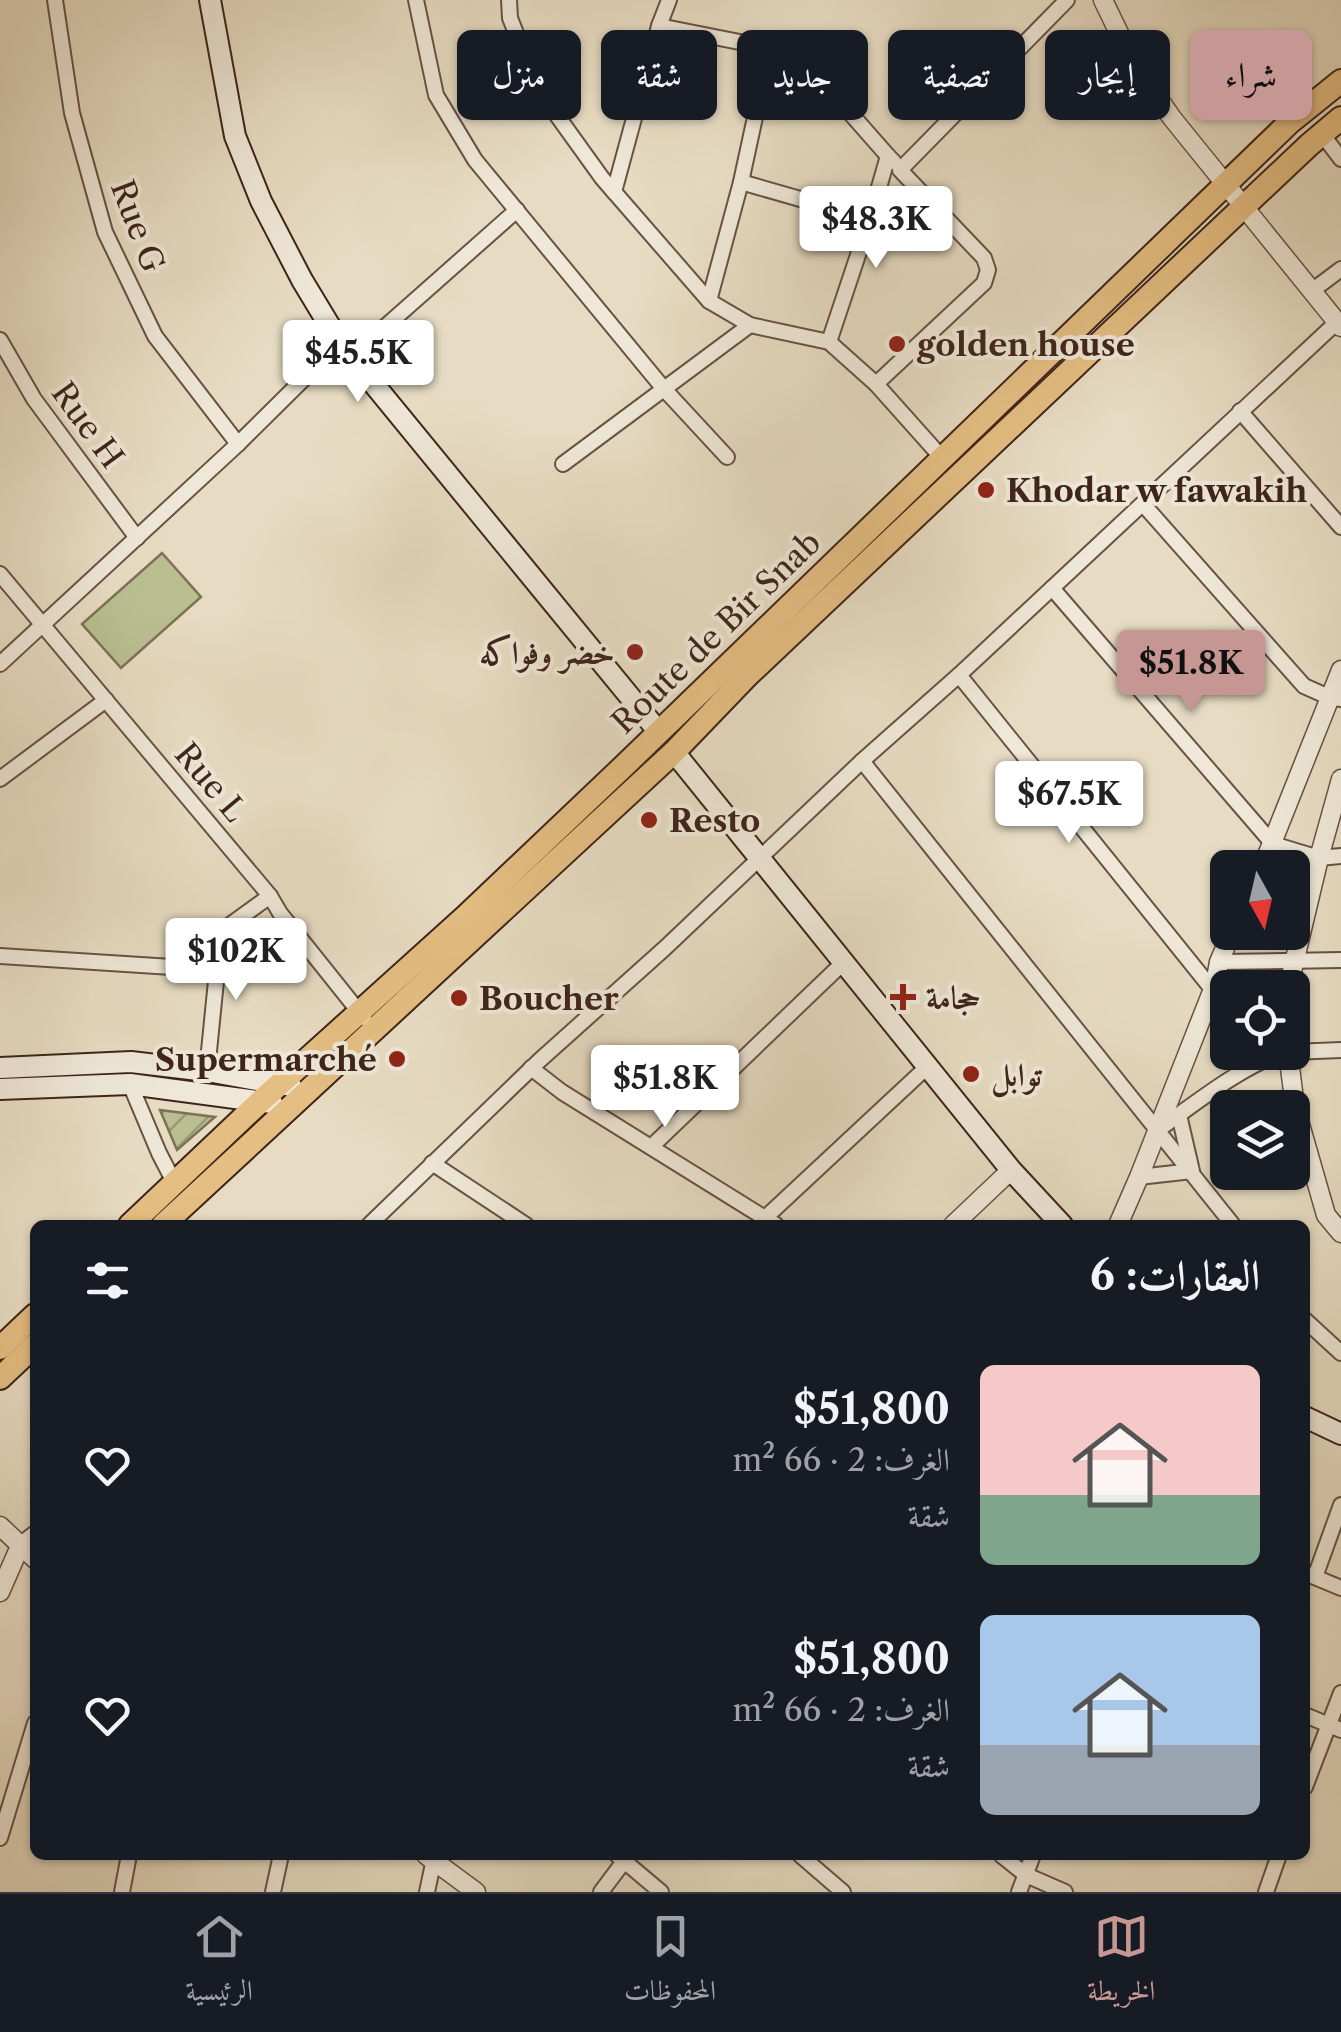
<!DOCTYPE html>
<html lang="ar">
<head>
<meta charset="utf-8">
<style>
	body { margin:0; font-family:"Libre Caslon Text",Amiri,serif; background:#242831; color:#f1f3f6; direction:rtl; height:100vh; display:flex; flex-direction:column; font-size:38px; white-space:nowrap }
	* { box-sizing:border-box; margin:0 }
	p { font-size:32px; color:#9ea1a6 }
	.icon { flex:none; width:55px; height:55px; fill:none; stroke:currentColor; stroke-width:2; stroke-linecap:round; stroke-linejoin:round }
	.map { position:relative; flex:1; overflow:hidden; direction:ltr }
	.panel { position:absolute; left:30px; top:1220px; width:1280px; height:640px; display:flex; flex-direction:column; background:#171b24; border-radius:15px; box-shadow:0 2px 8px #0004; direction:rtl }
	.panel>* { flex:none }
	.hud { position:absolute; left:30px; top:30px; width:1282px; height:90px; direction:rtl; display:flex; gap:20px }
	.needle { width:65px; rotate:172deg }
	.buttons { position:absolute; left:1210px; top:850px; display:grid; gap:20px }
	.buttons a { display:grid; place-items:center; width:100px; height:100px; border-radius:15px; background:#171b24; box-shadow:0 2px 8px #0004; font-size:50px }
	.price { position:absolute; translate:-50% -85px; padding:0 22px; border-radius:10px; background:#fff; color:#222; font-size:32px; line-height:65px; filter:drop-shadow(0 2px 5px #0008) }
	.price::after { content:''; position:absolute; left:50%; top:60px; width:30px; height:22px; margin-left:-15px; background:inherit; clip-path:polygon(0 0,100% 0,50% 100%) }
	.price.on { background:#c59692; color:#111 }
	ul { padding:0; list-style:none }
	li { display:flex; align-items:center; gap:30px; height:250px; padding:0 50px }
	li span { display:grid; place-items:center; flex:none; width:280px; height:200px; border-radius:15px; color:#555 }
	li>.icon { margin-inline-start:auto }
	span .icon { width:120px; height:120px; fill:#fffc; stroke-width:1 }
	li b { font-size:42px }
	h2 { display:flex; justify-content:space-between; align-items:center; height:120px; padding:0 50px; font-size:42px }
	.chip { padding:0 35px; border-radius:15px; background:#171b24; box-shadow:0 2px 8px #0004; font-size:35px; line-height:90px }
	.chip.on { background:#c59692; color:#111 }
	.tabs { display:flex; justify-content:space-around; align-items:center; height:140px; border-top:2px solid #363941; background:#171b24; font-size:28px; color:#9ea1a6 }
	.tabs a { display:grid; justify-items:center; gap:5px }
	.tabs .on { color:#c59692 }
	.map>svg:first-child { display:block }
</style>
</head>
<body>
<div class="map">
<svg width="1341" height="1892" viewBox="0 0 1341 1892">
	<defs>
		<pattern id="garden-furrows" width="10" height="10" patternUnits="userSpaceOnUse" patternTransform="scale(2.5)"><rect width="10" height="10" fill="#b9bf91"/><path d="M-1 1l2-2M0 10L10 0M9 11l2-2" fill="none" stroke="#989b76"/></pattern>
	</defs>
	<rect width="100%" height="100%" fill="#e7dcc3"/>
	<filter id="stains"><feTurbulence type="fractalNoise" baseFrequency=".002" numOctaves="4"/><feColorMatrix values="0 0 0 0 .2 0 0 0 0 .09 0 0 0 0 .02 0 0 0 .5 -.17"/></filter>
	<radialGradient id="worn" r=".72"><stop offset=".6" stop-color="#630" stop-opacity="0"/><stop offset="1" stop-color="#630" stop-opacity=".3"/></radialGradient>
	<polygon fill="url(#garden-furrows)" stroke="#7c7256" stroke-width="2.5" points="160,1110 215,1117 177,1150"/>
	<polygon fill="#b9bf91" stroke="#7c7256" stroke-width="2.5" points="162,553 201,597 121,668 82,624"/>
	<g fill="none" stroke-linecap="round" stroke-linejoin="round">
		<defs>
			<g id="minor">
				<polyline points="55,0 72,113 105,232 155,336 238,444"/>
				<polyline points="416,0 436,95 475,160 664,389 727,457"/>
				<polyline points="509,0 510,18 538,89 602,178 709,301 750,325 829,342 876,384 943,459"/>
				<polyline points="659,26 669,0"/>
				<polyline points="1322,134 1341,159"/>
				<polyline points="741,182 770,48"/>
				<polyline points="614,192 659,26 770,48 807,64 888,156"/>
				<polyline points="1313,290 1341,269"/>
				<polyline points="709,301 741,182 870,219"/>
				<polyline points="0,340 34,399 137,538"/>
				<polyline points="829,342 870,219 888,156 894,162"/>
				<polyline points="351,357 517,210"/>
				<polyline points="876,384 984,283 988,270 984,258 900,170 1067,0"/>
				<polyline points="1240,411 1341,527"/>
				<polyline points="563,464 750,325"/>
				<polyline points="1143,504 1304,686 1331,698 1341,699"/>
				<polyline points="0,574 270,896 280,913 364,1018"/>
				<polyline points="1052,588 1273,844 1319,858 1341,856"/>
				<polyline points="0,664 238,444 340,343"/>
				<polyline points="959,675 1212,989"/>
				<polyline points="862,761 1233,1225"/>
				<polyline points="0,779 106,700"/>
				<polyline points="0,956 172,967 270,896"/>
				<polyline points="1219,962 1341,960"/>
				<polyline points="173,967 217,971"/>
				<polyline points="1292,1052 1341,1050"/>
				<polyline points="531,1068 562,1092 776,1225"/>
				<polyline points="207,1071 217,971 226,929"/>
				<polyline points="130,1084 159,1153 174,1182"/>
				<path d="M1158 1130C1190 1107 1254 1056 1291 1052"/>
				<polyline points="651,1147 844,962"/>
				<polyline points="432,1163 526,1225"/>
				<polyline points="1139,1177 1192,1171 1179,1115"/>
				<polyline points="765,1218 928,1066"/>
				<polyline points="369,1225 540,1060 665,948 862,761 959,675 1337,322"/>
				<polyline points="1305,1320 1341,1353"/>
				<polyline points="21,1544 35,1533"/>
				<polyline points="1305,1573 1341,1588"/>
				<polyline points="1315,1577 1341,1505"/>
				<polyline points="1305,1715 1341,1730"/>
				<polyline points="1305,1787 1341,1693"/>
				<polyline points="0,1838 35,1723"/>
				<polyline points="617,1855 661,1892"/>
				<polyline points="800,1855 843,1892"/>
				<polyline points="1001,1855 1026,1875 1065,1892"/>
				<polyline points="122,1892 129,1855"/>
				<polyline points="273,1892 281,1855"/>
				<polyline points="427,1892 434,1859"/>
				<polyline points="601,1892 628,1856"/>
				<polyline points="1019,1892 1033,1855"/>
				<polyline points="1266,1892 1279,1855"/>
			</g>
			<g id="tertiary">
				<polyline points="1103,0 1133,62 1172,118 1341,327"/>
				<polyline points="1262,868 1341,670"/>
				<polyline points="1288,988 1319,858 1341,779"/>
				<polyline points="1288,1052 1295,1107 1326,1215 1341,1233"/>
				<polyline points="953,1225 1011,1170"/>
				<polyline points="1118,1225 1139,1177 1215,984 1219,962 1232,932"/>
				<polyline points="0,1526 35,1559"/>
				<polyline points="0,1592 21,1544"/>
				<polyline points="426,1855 476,1892"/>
			</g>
			<g id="secondary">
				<polyline points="210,0 235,136 261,201 302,280 340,343 658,731"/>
				<polyline points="674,752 1011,1170 1062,1225"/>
				<polyline points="0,1068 131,1062 207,1071 291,1086"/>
				<polyline points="0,1089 130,1084 272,1103"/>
				<polyline points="1305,1417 1341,1434"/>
			</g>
			<g id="primary">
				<polyline points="130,1225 262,1100 465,917 626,764 1289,123 1341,81"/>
				<polyline points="163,1225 674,752 748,675 1309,145 1341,118"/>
				<polyline points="0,1348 35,1315"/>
				<polyline points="0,1378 35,1345"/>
			</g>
		</defs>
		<use href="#minor" stroke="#685244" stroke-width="18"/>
		<use href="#tertiary" stroke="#685244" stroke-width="21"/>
		<use href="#secondary" stroke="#3e241a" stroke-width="24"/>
		<use href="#primary" stroke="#3e241a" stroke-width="26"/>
		<use href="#minor" stroke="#efe8d8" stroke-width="14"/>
		<use href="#tertiary" stroke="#efe8d8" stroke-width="18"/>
		<use href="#secondary" stroke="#efe8d8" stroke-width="20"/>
		<use href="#primary" stroke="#e4be82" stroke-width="22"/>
	</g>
	<g fill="#8f2418" stroke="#efe8d8" stroke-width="4">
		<circle cx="897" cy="344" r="10"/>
		<circle cx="986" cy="490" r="10"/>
		<circle cx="635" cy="652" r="10"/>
		<circle cx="649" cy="820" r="10"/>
		<path d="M898 982h10v10h10v10h-10v10h-10v-10h-10v-10h10z"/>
		<circle cx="459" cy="998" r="10"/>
		<circle cx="397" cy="1059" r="10"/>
		<circle cx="971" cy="1074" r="10"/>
	</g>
	<g text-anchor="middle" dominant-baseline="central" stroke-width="8" stroke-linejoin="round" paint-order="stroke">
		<g font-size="32" fill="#3e241a" stroke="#efe8d8">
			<text transform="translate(138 226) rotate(69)">Rue G</text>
			<text transform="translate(88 425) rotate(54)">Rue H</text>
			<text transform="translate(716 632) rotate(-44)">Route de Bir Snab</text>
			<text transform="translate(211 782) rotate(50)">Rue L</text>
		</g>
		<g font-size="32" font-weight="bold" fill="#3e241a" stroke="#efe8d8" text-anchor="start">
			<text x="917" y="344">golden house</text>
			<text x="1006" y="490">Khodar w fawakih</text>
			<text x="615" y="652" text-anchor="end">خضر وفواكه</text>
			<text x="669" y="820">Resto</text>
			<text x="926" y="997">حجامة</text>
			<text x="479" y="998">Boucher</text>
			<text x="377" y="1059" text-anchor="end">Supermarché</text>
			<text x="991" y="1074">توابل</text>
		</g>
	</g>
	<rect width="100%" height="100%" filter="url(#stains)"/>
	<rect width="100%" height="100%" fill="url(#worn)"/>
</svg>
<div class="buttons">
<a><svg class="needle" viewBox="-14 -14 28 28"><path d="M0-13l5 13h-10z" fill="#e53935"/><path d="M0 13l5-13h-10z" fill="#9ea1a6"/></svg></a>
<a><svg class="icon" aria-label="locate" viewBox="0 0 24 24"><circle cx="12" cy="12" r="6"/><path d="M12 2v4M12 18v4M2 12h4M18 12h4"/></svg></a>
<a><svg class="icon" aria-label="layers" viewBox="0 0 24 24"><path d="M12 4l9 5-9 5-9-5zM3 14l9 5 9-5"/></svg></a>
</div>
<b class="price" style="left:876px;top:271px">$48.3K</b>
<b class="price" style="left:358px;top:405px">$45.5K</b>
<b class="price on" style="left:1191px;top:715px">$51.8K</b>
<b class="price" style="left:1069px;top:846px">$67.5K</b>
<b class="price" style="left:236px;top:1003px">$102K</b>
<b class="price" style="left:665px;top:1130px">$51.8K</b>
<div class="hud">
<a class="chip on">شراء</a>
<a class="chip">إيجار</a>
<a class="chip">تصفية</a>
<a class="chip">جديد</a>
<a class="chip">شقة</a>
<a class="chip">منزل</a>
</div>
<section class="panel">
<h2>العقارات: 6<svg class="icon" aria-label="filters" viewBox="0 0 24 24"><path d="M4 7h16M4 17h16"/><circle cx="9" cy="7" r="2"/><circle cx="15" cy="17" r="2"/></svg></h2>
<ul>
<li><span style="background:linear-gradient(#f6c9c9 65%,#7fa58c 0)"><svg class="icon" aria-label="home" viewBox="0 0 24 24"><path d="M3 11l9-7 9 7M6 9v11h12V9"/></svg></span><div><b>$51,800</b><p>الغرف: 2 · 66 m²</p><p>شقة</p></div><svg class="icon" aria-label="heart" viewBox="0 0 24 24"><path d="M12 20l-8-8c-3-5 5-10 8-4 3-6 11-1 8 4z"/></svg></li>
<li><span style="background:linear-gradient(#a9c7e8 65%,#9aa5b1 0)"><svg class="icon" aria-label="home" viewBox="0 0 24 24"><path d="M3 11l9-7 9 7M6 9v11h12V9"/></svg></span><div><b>$51,800</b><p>الغرف: 2 · 66 m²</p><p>شقة</p></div><svg class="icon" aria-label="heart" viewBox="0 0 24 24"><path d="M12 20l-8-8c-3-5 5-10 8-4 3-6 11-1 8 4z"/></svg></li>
</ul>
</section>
</div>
<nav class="tabs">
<a class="on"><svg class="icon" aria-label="map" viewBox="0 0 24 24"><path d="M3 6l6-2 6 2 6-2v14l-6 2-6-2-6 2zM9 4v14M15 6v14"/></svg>الخريطة</a>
<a><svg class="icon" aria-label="saved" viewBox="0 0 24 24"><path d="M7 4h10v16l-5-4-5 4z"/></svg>المحفوظات</a>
<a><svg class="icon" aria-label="home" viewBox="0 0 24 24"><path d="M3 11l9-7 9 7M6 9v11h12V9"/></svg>الرئيسية</a>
</nav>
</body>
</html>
